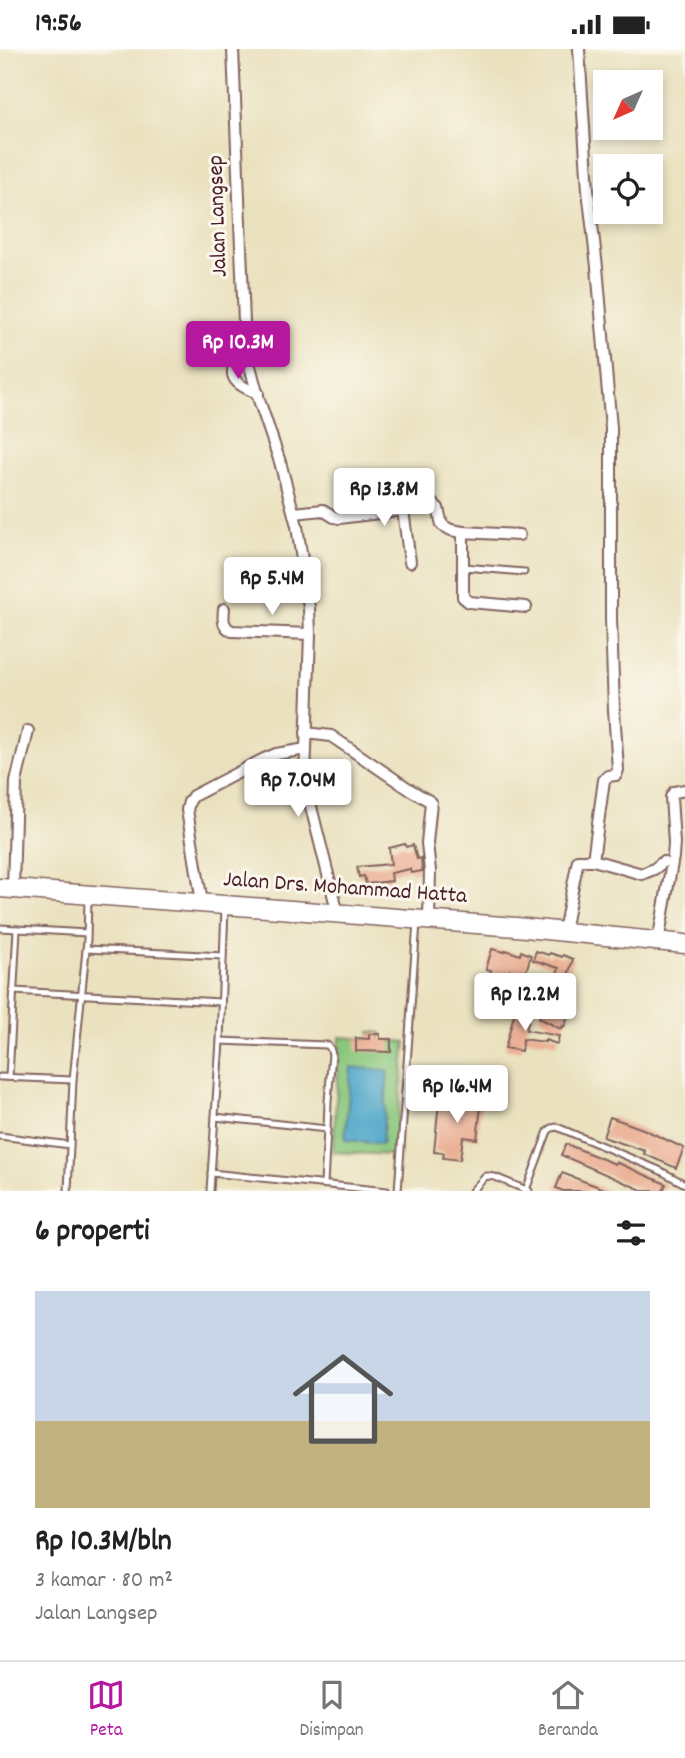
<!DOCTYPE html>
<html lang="id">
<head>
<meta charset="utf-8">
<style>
	body { margin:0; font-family:Dekko,sans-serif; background:#f6f6f6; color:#222; height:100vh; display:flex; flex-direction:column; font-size:26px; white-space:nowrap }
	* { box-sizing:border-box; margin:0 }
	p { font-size:23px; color:#767676 }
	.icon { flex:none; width:38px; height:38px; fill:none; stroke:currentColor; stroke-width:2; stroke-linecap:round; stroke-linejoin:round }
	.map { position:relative; height:1142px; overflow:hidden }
	.sheet { display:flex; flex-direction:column; background:#fff; flex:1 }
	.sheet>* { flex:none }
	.needle { width:46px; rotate:225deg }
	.controls { position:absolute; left:593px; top:21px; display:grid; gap:14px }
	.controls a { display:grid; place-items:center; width:70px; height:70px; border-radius:0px; background:#fff; box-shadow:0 4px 10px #0003; font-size:35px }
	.price { position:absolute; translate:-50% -60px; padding:0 16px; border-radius:7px; background:#fff; color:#222; font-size:23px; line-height:46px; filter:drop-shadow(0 2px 4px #0008) }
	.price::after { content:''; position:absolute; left:50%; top:42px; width:21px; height:16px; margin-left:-10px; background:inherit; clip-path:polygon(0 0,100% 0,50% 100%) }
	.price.on { background:#b5179e; color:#fff }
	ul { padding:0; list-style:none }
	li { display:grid; align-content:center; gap:14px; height:371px; padding:0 35px }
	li+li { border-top:2px solid #e0e0e0 }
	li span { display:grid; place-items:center; height:217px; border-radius:0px; color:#555 }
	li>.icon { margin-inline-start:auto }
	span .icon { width:126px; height:126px; fill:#fffc; stroke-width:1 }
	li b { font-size:30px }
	h2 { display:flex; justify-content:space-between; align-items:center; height:84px; padding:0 35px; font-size:30px }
	.status { display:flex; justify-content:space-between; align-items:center; height:49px; padding:0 35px; background:#fff; direction:ltr }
	.status svg { height:19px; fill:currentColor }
	.dock { display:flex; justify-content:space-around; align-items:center; height:98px; border-top:2px solid #e0e0e0; background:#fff; font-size:19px; color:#767676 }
	.dock a { display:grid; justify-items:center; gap:4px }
	.dock .on { color:#b5179e }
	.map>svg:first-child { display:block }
</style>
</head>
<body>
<div class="status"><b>19:56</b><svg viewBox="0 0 49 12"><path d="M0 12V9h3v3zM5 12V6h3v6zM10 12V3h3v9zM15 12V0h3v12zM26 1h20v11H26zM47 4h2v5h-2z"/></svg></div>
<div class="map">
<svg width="685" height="1142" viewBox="0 0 685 1142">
	<rect width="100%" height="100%" fill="#fbf7ec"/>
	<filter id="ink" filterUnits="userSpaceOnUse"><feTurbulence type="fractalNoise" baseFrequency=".0143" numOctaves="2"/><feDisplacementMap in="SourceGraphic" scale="14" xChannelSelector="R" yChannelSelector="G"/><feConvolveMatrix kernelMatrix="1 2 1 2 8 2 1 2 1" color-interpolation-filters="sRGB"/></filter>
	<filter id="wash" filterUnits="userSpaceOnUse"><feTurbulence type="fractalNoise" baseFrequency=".00686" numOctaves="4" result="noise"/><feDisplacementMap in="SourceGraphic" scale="28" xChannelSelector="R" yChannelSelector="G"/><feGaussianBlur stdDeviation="1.57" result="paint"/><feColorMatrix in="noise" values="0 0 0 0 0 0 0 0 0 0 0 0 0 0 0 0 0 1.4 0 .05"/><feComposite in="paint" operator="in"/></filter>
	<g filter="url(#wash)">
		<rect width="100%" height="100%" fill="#eae1be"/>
		<polygon fill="#8ac77d" stroke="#6a7354" stroke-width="2" points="370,983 381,984 381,991 406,993 394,1106 333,1103 340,988 370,990"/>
		<polygon fill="#4ca5c9" stroke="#4b627a" stroke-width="2" points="351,1018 388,1022 382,1095 345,1091"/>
		<g id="blocks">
			<g fill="#ebb095">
				<polygon points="405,795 406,798 413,796 417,810 421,809 422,822 411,824 410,820 391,824 392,832 366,835 364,827 359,828 357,818 391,815 389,799"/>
				<polygon points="492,900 505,903 506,901 520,906 521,902 531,906 525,926 510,921 504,936 523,946 516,959 485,944 491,921 486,920"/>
				<polygon points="536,902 549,906 550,904 562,908 563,906 573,910 566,933 569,934 565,943 552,938 559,919 533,911"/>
				<polygon points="564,945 575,950 564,978 562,977 561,980 539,969 546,955 557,960"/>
				<polygon points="515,962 530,966 526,981 559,987 557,995 545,991 545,993 523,990 521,1002 505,999"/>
				<polygon points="369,985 380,985 380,990 391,990 391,1003 356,1002 356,989 369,990"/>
				<polygon points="474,1039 483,1040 477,1090 463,1088 460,1111 443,1109 444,1104 434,1103 439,1052 472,1055"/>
				<polygon points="610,1068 643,1080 684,1099 676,1119 644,1105 645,1102 603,1088"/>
				<polygon points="566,1095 615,1115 616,1113 666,1135 663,1142 644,1142 561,1106"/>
				<polygon points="562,1124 607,1141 607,1142 563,1142 556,1139"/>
			</g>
		</g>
	</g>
	<g filter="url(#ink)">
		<use href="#blocks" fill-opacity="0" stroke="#82635e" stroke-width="2"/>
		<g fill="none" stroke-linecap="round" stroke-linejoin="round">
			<defs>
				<g id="service">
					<polyline points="464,518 524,523"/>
					<polyline points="0,879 87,884"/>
					<polyline points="86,900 223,907"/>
					<polyline points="13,942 221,953"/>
					<polyline points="220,992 327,996 330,999 332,1005 328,1052 327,1080"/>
					<polyline points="0,1028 73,1031"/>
					<polyline points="9,1028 17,880"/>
					<polyline points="405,1044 430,1046"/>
					<polyline points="215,1068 327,1080 324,1135"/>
					<polyline points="0,1087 70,1096"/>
					<polyline points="211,1124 387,1142"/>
					<polyline points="526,1141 548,1082 552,1079 557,1078 659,1121 685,1135"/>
					<polyline points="68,1142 73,1031 87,891 88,849"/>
					<polyline points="210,1142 220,992 225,859"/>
					<polyline points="398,1142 417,873"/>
					<polyline points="472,1142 486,1127 495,1128 529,1142"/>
				</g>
				<g id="minor">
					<polyline points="233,0 245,298 259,351 280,413 297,477 309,559 310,585 306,700 305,728 308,746 338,865"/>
					<polyline points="579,0 588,141 597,218 611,379 611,570 614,661 618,721 616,726 608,727 604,731 593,811"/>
					<path d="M246 299C226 322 228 334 258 344"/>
					<polyline points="403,461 410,513"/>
					<polyline points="294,464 323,461 334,468 339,469 403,461 432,454 438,459 442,476 451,481 463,483"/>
					<polyline points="519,486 463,483 463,548 469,553 526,558"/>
					<path d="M224 560C223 570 222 577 232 582L310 585"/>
					<polyline points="306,684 331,687 409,740 431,753 427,794 430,822 429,871"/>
					<polyline points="13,840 16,733 28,682"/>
					<polyline points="202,854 187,761 189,753 193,747 264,710 276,705 306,700"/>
					<polyline points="564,882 578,811 593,811 642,825 654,820 663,813"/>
					<polyline points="658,893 673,808 674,794 671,748 674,743 685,741"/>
				</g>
				<polyline id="primary" points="0,839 516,878 685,895"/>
			</defs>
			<use href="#service" stroke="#82635e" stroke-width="9"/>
			<use href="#minor" stroke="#82635e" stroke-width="14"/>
			<use href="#primary" stroke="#82635e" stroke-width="21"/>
			<use href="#service" stroke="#fff" stroke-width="5"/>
			<use href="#minor" stroke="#fff" stroke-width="10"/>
			<use href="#primary" stroke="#fff" stroke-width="18"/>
		</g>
	</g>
	<g text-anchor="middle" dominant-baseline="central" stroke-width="6" stroke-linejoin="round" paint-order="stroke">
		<g font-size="23" fill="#4a1f2b" stroke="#fbf7ec">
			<text transform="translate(219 167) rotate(-92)">Jalan Langsep</text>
			<text transform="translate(345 840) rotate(4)">Jalan Drs. Mohammad Hatta</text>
		</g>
	</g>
</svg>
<div class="controls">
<a><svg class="needle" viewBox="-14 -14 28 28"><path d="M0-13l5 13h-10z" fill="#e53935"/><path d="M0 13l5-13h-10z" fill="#767676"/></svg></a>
<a><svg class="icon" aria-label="locate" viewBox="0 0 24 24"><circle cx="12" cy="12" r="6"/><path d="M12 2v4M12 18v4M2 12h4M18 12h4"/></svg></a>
</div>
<b class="price on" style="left:238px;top:332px">Rp 10.3M</b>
<b class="price" style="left:384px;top:479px">Rp 13.8M</b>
<b class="price" style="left:272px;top:568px">Rp 5.4M</b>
<b class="price" style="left:298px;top:770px">Rp 7.04M</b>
<b class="price" style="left:525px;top:984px">Rp 12.2M</b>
<b class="price" style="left:457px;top:1076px">Rp 16.4M</b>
</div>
<section class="sheet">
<h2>6 properti<svg class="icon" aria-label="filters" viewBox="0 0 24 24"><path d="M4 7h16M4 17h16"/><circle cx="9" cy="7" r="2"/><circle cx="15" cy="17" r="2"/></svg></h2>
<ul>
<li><span style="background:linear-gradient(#c9d6e8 60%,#c2b280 0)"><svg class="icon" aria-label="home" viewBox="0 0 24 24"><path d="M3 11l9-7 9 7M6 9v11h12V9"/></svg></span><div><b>Rp 10.3M/bln</b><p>3 kamar · 80 m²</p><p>Jalan Langsep</p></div></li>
</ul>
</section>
<nav class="dock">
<a class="on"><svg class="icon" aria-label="map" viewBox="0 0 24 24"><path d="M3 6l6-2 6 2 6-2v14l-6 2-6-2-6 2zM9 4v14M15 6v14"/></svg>Peta</a>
<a><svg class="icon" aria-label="saved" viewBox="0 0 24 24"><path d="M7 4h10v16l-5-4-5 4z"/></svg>Disimpan</a>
<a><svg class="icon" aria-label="home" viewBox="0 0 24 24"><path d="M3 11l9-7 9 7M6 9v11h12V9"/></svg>Beranda</a>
</nav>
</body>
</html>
